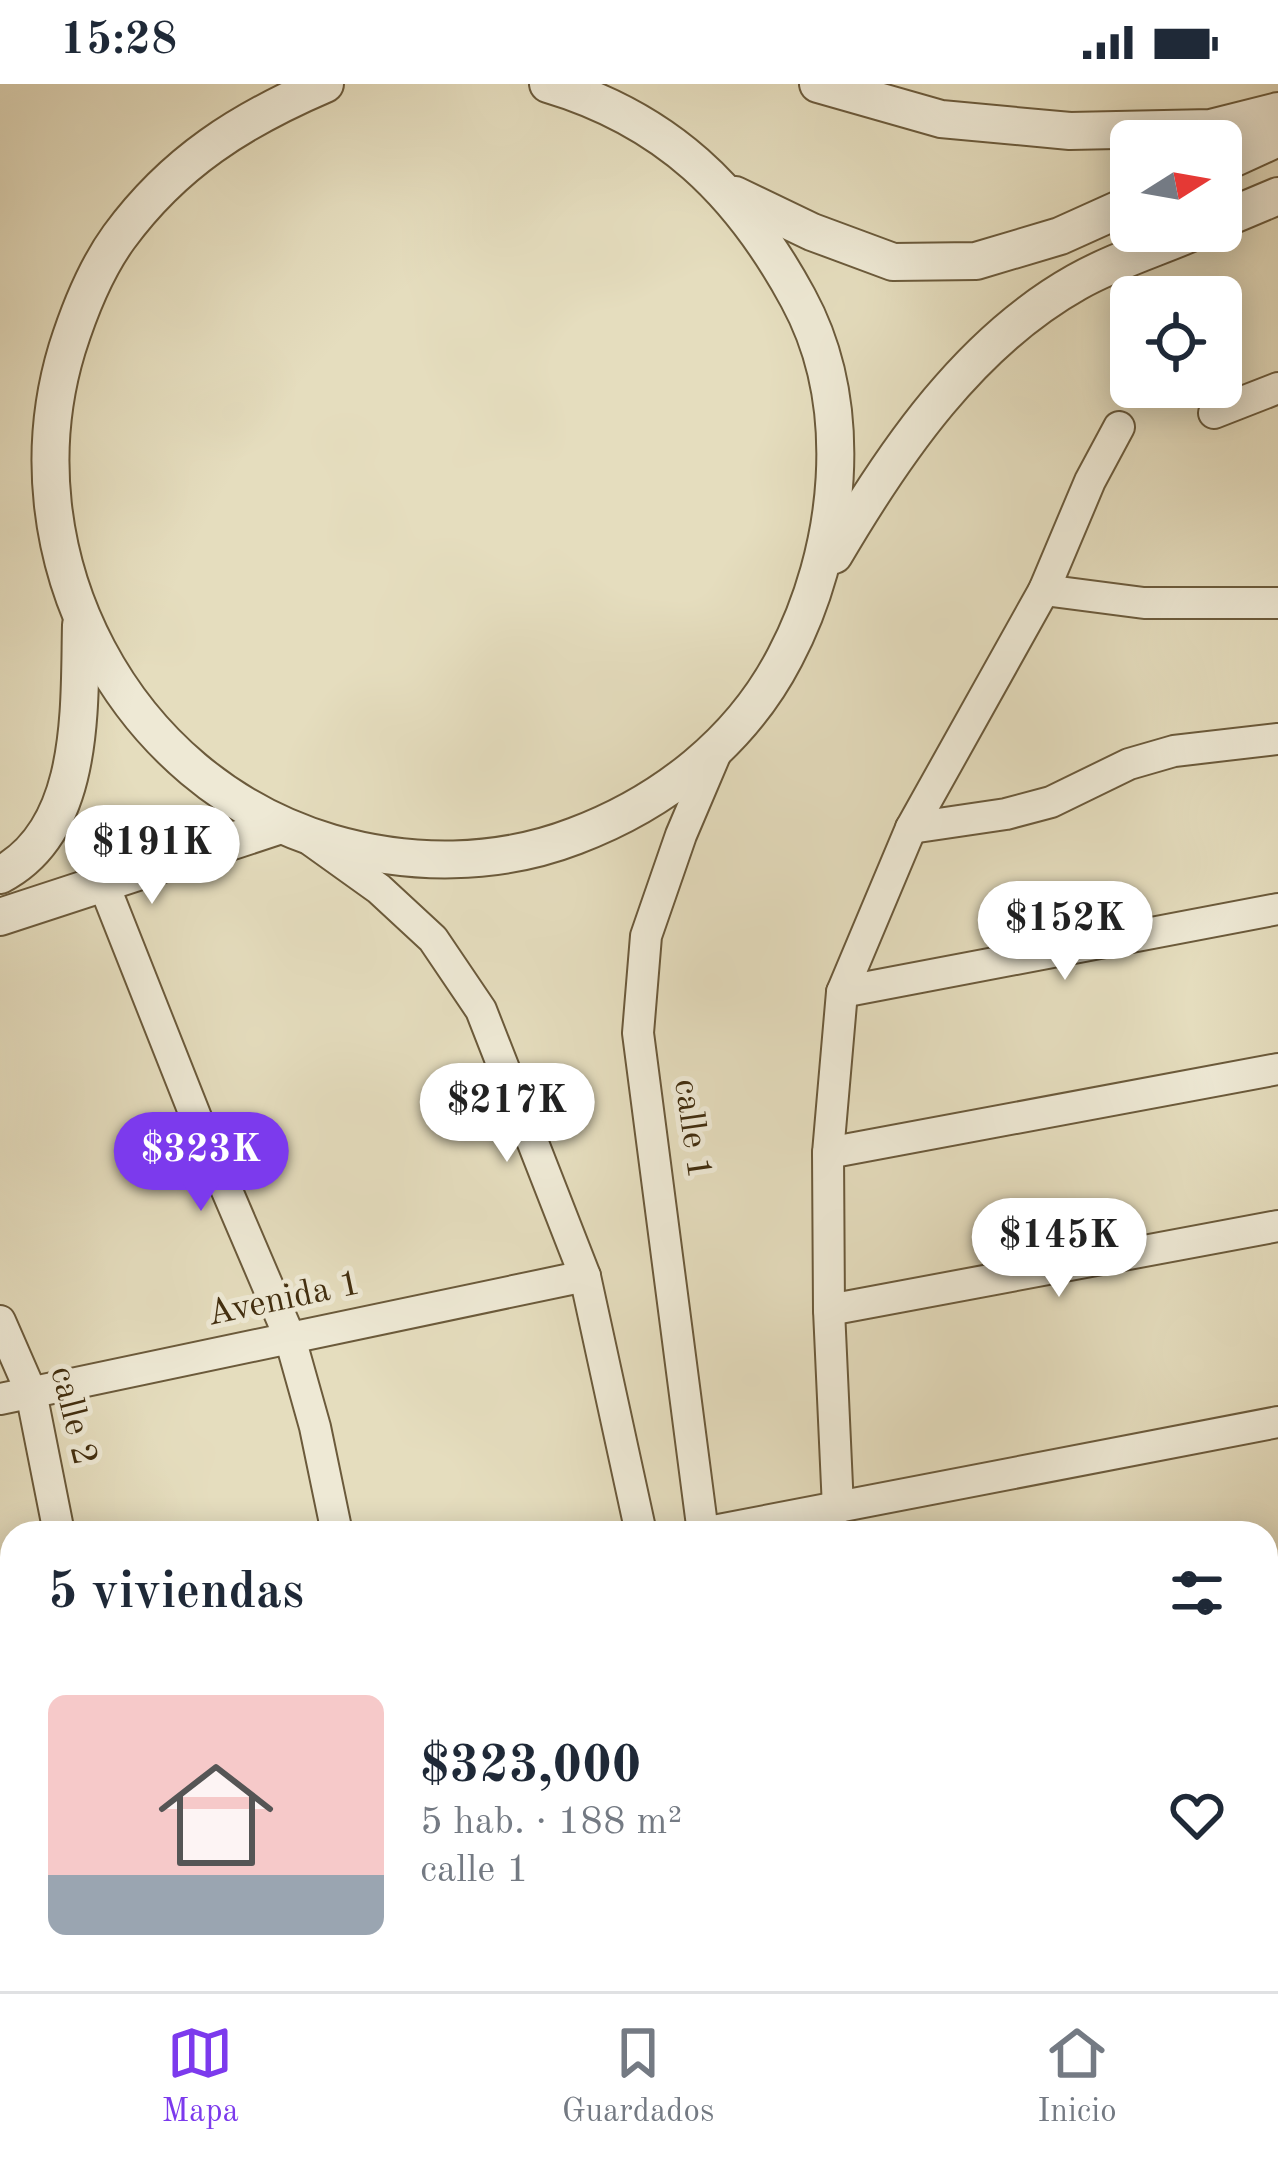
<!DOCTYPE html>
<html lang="es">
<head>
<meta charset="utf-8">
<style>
	body { margin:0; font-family:"Old Standard TT",serif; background:#f6f6f7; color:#1f2937; height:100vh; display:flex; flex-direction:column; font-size:45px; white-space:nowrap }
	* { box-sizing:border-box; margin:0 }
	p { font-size:39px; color:#747a83 }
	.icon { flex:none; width:66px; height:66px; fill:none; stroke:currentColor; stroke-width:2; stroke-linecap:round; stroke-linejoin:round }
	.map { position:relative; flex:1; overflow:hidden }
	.panel { position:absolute; left:0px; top:1437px; width:1278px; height:471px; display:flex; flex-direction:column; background:#fff; border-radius:36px 36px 0 0; box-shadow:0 6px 30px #0003 }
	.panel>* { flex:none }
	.needle { width:78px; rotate:79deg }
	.fabs { position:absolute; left:1110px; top:36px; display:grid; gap:24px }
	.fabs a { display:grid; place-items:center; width:132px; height:132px; border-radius:18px; background:#fff; box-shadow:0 6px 30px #0003; font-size:60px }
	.price { position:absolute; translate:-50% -102px; padding:0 27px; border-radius:42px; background:#fff; color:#222; font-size:39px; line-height:78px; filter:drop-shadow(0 3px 6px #0008) }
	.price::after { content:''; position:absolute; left:50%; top:72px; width:36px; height:27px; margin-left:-18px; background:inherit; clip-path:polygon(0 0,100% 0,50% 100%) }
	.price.on { background:#7c3aed; color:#fff }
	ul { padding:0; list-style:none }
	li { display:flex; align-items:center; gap:36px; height:300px; padding:0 48px }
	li+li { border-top:3px solid #e0e1e3 }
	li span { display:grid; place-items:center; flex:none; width:336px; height:240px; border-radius:18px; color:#555 }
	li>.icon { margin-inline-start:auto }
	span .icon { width:144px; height:144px; fill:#fffc; stroke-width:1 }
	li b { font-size:51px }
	h2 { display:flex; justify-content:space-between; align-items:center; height:144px; padding:0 48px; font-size:51px }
	.status { display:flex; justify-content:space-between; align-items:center; height:84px; padding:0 60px; background:#fff; direction:ltr }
	.status svg { height:33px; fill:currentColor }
	.tab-bar { display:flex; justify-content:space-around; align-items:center; height:168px; border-top:3px solid #e0e1e3; background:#fff; font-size:33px; color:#747a83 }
	.tab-bar a { display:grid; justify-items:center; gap:6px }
	.tab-bar .on { color:#7c3aed }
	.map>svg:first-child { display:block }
</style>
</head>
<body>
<div class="status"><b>15:28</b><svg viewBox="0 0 49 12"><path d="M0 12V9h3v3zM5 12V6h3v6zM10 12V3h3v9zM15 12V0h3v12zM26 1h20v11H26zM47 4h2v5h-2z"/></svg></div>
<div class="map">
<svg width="1278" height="1907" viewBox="0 0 1278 1907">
	<rect width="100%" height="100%" fill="#e5ddbe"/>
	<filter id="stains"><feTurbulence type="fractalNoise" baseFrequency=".00167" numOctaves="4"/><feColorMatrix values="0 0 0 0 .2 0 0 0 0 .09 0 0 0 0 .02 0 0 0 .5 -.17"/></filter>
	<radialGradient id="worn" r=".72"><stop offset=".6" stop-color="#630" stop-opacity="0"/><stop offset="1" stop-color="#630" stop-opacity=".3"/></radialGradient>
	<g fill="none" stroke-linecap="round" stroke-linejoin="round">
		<defs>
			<g id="minor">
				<polyline points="1214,329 1278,304"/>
				<polyline points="1044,506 1144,519 1278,519"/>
				<polyline points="911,744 1006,730 1051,718 1129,680 1174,667 1278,655"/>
				<polyline points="312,757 379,805 433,855 481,926 585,1192 641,1449"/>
				<polyline points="104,801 201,1046 290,1254 315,1343 337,1449"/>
				<polyline points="842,908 1278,825"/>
				<polyline points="828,1069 1278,985"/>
				<polyline points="829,1226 1278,1142"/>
				<polyline points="0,1237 31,1308 59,1449"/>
				<polyline points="0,1315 585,1192"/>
				<polyline points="838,1424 829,1226 828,1069 842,908 911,744 1044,506 1090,397 1119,343"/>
				<polyline points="703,1449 638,949 646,852 681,751 718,664"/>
				<polyline points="703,1449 1278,1338"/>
				<polyline points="146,1896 148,1907"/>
				<polyline points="425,1896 427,1907"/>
				<polyline points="708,1896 709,1907"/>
				<polyline points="740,1896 741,1907"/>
			</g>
			<g id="tertiary">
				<path d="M325 0C241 36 174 78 119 153 95 186 79 227 67 265 5 470 123 698 331 759 410 782 497 782 575 752 663 719 741 658 785 573 841 467 857 322 798 214 740 107 666 35 548 0"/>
				<polyline points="818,0 941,35 1070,47 1211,44 1278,27"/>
				<polyline points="1221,80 1278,54"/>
				<polyline points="735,111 812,148 893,178 976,177 1060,152 1131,120"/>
				<polyline points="1221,136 1278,112"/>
				<path d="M834 471C895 367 970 258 1077 198 1114 177 1157 164 1196 147"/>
				<path d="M0 791C86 746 79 624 81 541"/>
				<polyline points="0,833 281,741"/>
			</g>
		</defs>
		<use href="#minor" stroke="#6b5a3b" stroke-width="34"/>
		<use href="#tertiary" stroke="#6b5a3b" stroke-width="40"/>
		<use href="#minor" stroke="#eee9d5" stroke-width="30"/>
		<use href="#tertiary" stroke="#eee9d5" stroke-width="36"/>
	</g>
	<g text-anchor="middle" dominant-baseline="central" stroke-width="10" stroke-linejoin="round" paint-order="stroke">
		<g font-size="36" fill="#422e0f" stroke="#eee9d5">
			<text transform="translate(691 1045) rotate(82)">calle 1</text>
			<text transform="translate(284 1216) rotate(-12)">Avenida 1</text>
			<text transform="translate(72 1332) rotate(76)">calle 2</text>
		</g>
	</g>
	<rect width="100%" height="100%" filter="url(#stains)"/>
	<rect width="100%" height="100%" fill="url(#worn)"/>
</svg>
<div class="fabs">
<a><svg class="needle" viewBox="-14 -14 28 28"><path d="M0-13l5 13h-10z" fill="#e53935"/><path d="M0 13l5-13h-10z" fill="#747a83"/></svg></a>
<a><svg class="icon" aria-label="locate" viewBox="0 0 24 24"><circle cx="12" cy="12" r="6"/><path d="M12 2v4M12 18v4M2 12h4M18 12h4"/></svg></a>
</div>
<b class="price" style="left:152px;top:823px">$191K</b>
<b class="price" style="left:1065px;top:899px">$152K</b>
<b class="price" style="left:507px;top:1081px">$217K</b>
<b class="price on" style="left:201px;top:1130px">$323K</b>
<b class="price" style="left:1059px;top:1216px">$145K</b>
<section class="panel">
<h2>5 viviendas<svg class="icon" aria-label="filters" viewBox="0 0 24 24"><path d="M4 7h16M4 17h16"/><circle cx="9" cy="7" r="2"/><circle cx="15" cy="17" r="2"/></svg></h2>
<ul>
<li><span style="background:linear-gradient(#f6c9c9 75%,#9aa5b1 0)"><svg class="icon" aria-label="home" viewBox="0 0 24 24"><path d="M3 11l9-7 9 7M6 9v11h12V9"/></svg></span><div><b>$323,000</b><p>5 hab. · 188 m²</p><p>calle 1</p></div><svg class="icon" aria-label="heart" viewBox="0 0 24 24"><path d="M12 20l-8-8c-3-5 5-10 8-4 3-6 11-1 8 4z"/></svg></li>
</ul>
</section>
</div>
<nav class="tab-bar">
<a class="on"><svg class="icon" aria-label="map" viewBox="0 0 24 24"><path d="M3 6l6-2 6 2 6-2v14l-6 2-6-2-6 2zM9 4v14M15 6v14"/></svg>Mapa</a>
<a><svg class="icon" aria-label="saved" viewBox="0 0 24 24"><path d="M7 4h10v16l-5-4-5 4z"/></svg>Guardados</a>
<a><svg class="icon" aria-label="home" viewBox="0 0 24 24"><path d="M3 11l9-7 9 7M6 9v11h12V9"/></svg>Inicio</a>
</nav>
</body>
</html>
